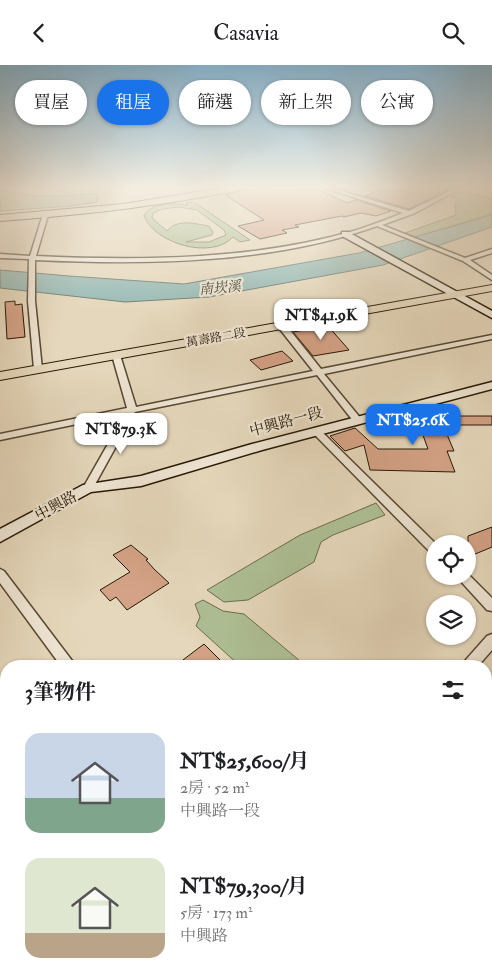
<!DOCTYPE html>
<html lang="zh-TW">
<head>
<meta charset="utf-8">
<style>
	body { margin:0; font-family:"IM FELL Double Pica","Noto Serif TC",serif; background:#f6f6f6; color:#202124; height:100vh; display:flex; flex-direction:column; font-size:19px; white-space:nowrap }
	* { box-sizing:border-box; margin:0 }
	p { font-size:16px; color:#757577 }
	.icon { flex:none; width:28px; height:28px; fill:none; stroke:currentColor; stroke-width:2; stroke-linecap:round; stroke-linejoin:round }
	.map { position:relative; flex:1; overflow:hidden }
	.details { position:absolute; left:0px; top:595px; width:492px; height:320px; display:flex; flex-direction:column; background:#fff; border-radius:20px 20px 0 0; box-shadow:0 1px 4px #0004 }
	.details>* { flex:none }
	.hud { position:absolute; left:15px; top:15px; width:462px; height:45px; display:flex; gap:10px }
	.tools { position:absolute; left:426px; top:470px; display:grid; gap:10px }
	.tools a { display:grid; place-items:center; width:50px; height:50px; border-radius:50%; background:#fff; box-shadow:0 1px 4px #0004; font-size:25px }
	.price { position:absolute; translate:-50% -42px; padding:0 11px; border-radius:10px; background:#fff; color:#222; font-size:16px; line-height:32px; filter:drop-shadow(0 1px 2px #0008) }
	.price::after { content:''; position:absolute; left:50%; top:30px; width:15px; height:11px; margin-left:-8px; background:inherit; clip-path:polygon(0 0,100% 0,50% 100%) }
	.price.selected { background:#1a73e8; color:#fff }
	ul { padding:0; list-style:none }
	li { display:flex; align-items:center; gap:15px; height:125px; padding:0 25px }
	li span { display:grid; place-items:center; flex:none; width:140px; height:100px; border-radius:15px; color:#555 }
	li>.icon { margin-inline-start:auto }
	span .icon { width:60px; height:60px; fill:#fffc; stroke-width:1 }
	li b { font-size:21px }
	h2 { display:flex; justify-content:space-between; align-items:center; height:60px; padding:0 25px; font-size:21px }
	.tag { padding:0 18px; border-radius:22px; background:#fff; box-shadow:0 1px 4px #0004; font-size:18px; line-height:45px }
	.tag.selected { background:#1a73e8; color:#fff }
	header { display:flex; justify-content:space-between; align-items:center; height:65px; padding:0 25px; background:#fff; font-size:22px; font-weight:600 }
	.map>svg:first-child { display:block }
</style>
</head>
<body>
<header><svg class="icon" aria-label="back" viewBox="0 0 24 24"><path d="M15 5l-7 7 7 7"/></svg>Casavia<svg class="icon" aria-label="search" viewBox="0 0 24 24"><circle cx="10" cy="10" r="6"/><path d="M15 15l6 6"/></svg></header>
<div class="map">
<svg width="492" height="915" viewBox="0 0 492 915">
	<rect width="100%" height="100%" fill="#e5d7bb"/>
	<filter id="stains"><feTurbulence type="fractalNoise" baseFrequency=".004" numOctaves="4"/><feColorMatrix values="0 0 0 0 .2 0 0 0 0 .09 0 0 0 0 .02 0 0 0 .5 -.17"/></filter>
	<radialGradient id="worn" r=".72"><stop offset=".6" stop-color="#630" stop-opacity="0"/><stop offset="1" stop-color="#630" stop-opacity=".3"/></radialGradient>
	<g fill="#aebf95" stroke="#6b6c4d" fill-rule="evenodd">
		<path d="M0 121H14L8 126C36 134 69 131 98 128L97 137 71 141 0 146Z"/>
		<polygon points="460,127 492,133 492,149 416,172 405,168 456,150 455,138 459,134 450,132"/>
		<path d="M194 137 250 175 240 177 233 172C212 195 155 179 144 151 149 138 175 138 188 140L186 138ZM178 142 197 145 224 165 226 170 209 177H186L212 170 213 167 209 161C195 159 178 153 167 166L152 153 153 148 163 144Z"/>
		<polygon points="376,438 385,450 333,470 321,477 314,497 248,535 224,537 207,525 300,470"/>
		<polygon points="203,535 223,546 244,549 306,601 240,601 196,561 200,552 195,539"/>
	</g>
	<polygon fill="#96b9b4" stroke="#6a796e" points="492,150 492,162 383,200 209,232 125,237 0,223 0,205 69,211 184,219 359,188"/>
	<g fill="#d4a286" stroke="#281905">
		<polygon points="250,121 255,121 255,123 293,121 304,126 316,124 347,138 356,135 391,146 376,151 361,148 344,152 342,151 295,160 299,162 282,165 287,168 260,174 238,161 264,155 225,130 244,125"/>
		<polygon points="389,121 393,122 456,121 409,144 365,131"/>
		<polygon points="15,236 15,240 22,239 25,272 7,274 5,237"/>
		<polygon points="328,261 349,285 313,291 293,267"/>
		<polygon points="282,286 293,296 261,305 250,295"/>
		<polygon points="433,351 492,351 492,360 443,360 454,386 447,386 455,407 370,405 364,380 345,386 330,371 355,363 378,384 428,384 417,354 434,354"/>
		<polygon points="492,462 492,482 468,492 468,471"/>
		<polygon points="131,480 148,494 146,495 154,504 169,518 127,545 116,532 110,536 100,525 130,507 113,490"/>
		<polygon points="204,579 226,601 175,601"/>
	</g>
	<g fill="none" stroke-linecap="round" stroke-linejoin="round">
		<defs>
			<g id="street">
				<path d="M318 121H324L409 146 460 121H465L415 148 382 160 465 193 492 184V188L470 195 492 210V215L463 196 377 161C271 199 146 200 35 195V236L42 304 38 306 34 304 28 236 29 194 0 193V189L30 191 43 149 48 150 36 191C140 196 256 195 357 165 372 160 388 154 403 148Z"/>
				<polygon points="279,259 285,259 321,304 492,270 492,274 324,309 362,355 357,358 354,357 317,310 135,347 93,423 88,427 83,423 125,349 0,375 0,369 127,343 112,290 116,288 120,290 136,342 313,306 279,263"/>
				<polygon points="316,363 319,364 436,479 435,489 431,488 313,368 313,364"/>
				<polygon points="0,504 4,506 76,601 61,601 0,518"/>
				<polygon points="468,509 492,533 492,546 487,545 456,511 468,511"/>
				<polygon points="492,569 492,585 478,601 462,601 464,597 487,571"/>
				<polygon points="486,635 492,638 492,653 486,651"/>
				<polygon points="159,909 182,909 179,915 156,915"/>
			</g>
			<g id="secondary">
				<polygon points="342,167 348,167 492,246 492,253 342,171"/>
				<polygon points="492,317 492,324 262,385 141,421 91,427 0,477 0,464 83,420 141,411 252,379"/>
			</g>
			<g id="primary">
				<path d="M234 121H248C237 128 216 129 203 132 136 144 68 151 0 156V150L123 139Z"/>
				<polygon points="492,220 492,226 0,315 0,307"/>
			</g>
		</defs>
		<use href="#street" stroke="#574832" stroke-width="3"/>
		<use href="#secondary" stroke="#281905" stroke-width="3"/>
		<use href="#primary" stroke="#281905" stroke-width="2"/>
		<use href="#street" fill="#eee5d3" fill-rule="evenodd"/>
		<use href="#secondary" fill="#eee5d3" fill-rule="evenodd"/>
		<use href="#primary" fill="#e5d7bb" fill-rule="evenodd"/>
	</g>
	<linearGradient id="sky" x2="0" y2="1"><stop stop-color="#87b6d3"/><stop offset="0.49" stop-color="#f3ede0"/><stop offset="1" stop-color="#f3ede0" stop-opacity="0"/></linearGradient>
	<rect width="492" height="249" fill="url(#sky)"/>
	<g text-anchor="middle" dominant-baseline="central" stroke-width="4.5" stroke-linejoin="round" paint-order="stroke">
		<g font-size="12" fill="#281905" stroke="#eee5d3">
			<text transform="translate(216 273) rotate(-10)">萬壽路二段</text>
		</g>
		<g font-size="14" font-style="italic" fill="#4e5142" stroke="#eee5d3">
			<text transform="translate(220 223) rotate(-5)">南崁溪</text>
		</g>
		<g font-size="15" fill="#281905" stroke="#eee5d3">
			<text transform="translate(286 357) rotate(-15)">中興路一段</text>
			<text transform="translate(56 441) rotate(-28)">中興路</text>
		</g>
	</g>
	<rect width="100%" height="100%" filter="url(#stains)"/>
	<rect width="100%" height="100%" fill="url(#worn)"/>
</svg>
<div class="tools">
<a><svg class="icon" aria-label="locate" viewBox="0 0 24 24"><circle cx="12" cy="12" r="6"/><path d="M12 2v4M12 18v4M2 12h4M18 12h4"/></svg></a>
<a><svg class="icon" aria-label="layers" viewBox="0 0 24 24"><path d="M12 4l9 5-9 5-9-5zM3 14l9 5 9-5"/></svg></a>
</div>
<b class="price" style="left:321px;top:276px">NT$41.9K</b>
<b class="price selected" style="left:413px;top:381px">NT$25.6K</b>
<b class="price" style="left:121px;top:390px">NT$79.3K</b>
<div class="hud">
<a class="tag">買屋</a>
<a class="tag selected">租屋</a>
<a class="tag">篩選</a>
<a class="tag">新上架</a>
<a class="tag">公寓</a>
</div>
<section class="details">
<h2>3筆物件<svg class="icon" aria-label="filters" viewBox="0 0 24 24"><path d="M4 7h16M4 17h16"/><circle cx="9" cy="7" r="2"/><circle cx="15" cy="17" r="2"/></svg></h2>
<ul>
<li><span style="background:linear-gradient(#c9d6e8 65%,#7fa58c 0)"><svg class="icon" aria-label="home" viewBox="0 0 24 24"><path d="M3 11l9-7 9 7M6 9v11h12V9"/></svg></span><div><b>NT$25,600/月</b><p>2房 · 52 m²</p><p>中興路一段</p></div></li>
<li><span style="background:linear-gradient(#dfe7d0 75%,#b9a48a 0)"><svg class="icon" aria-label="home" viewBox="0 0 24 24"><path d="M3 11l9-7 9 7M6 9v11h12V9"/></svg></span><div><b>NT$79,300/月</b><p>5房 · 173 m²</p><p>中興路</p></div></li>
</ul>
</section>
</div>
</body>
</html>
